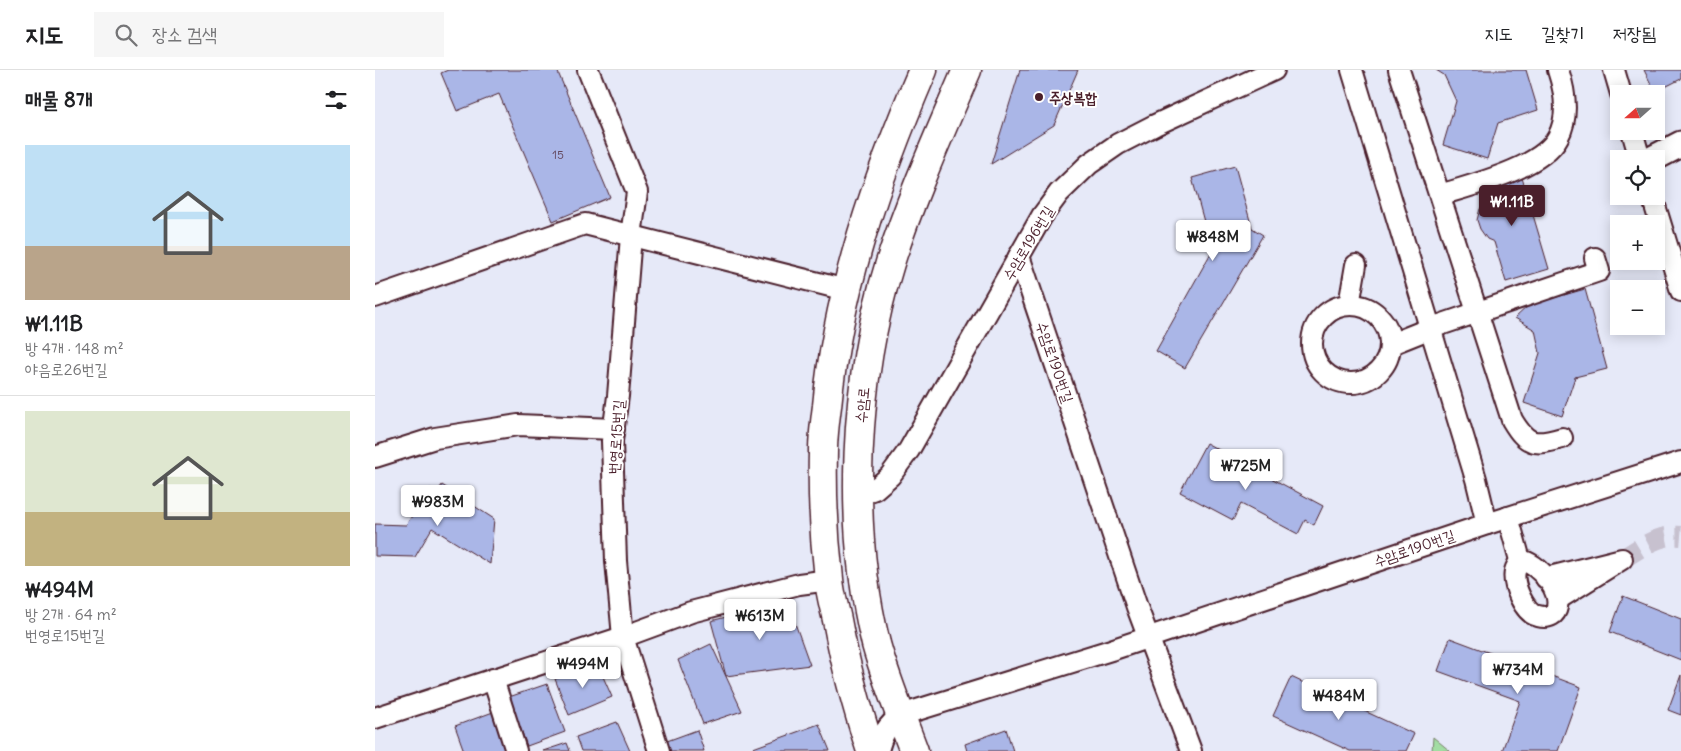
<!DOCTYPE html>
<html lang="ko">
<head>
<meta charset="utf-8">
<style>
	body { margin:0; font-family:Delius,"Poor Story",sans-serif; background:#f6f6f6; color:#202124; height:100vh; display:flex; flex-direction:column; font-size:19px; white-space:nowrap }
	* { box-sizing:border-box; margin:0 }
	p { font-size:16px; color:#757577 }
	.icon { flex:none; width:28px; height:28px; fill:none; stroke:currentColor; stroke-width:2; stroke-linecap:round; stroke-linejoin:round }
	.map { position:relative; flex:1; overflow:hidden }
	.panel { display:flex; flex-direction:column; background:#fff; width:375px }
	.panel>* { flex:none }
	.needle { width:32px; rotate:249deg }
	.tools { position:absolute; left:1235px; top:15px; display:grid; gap:10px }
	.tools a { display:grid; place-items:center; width:55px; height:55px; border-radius:0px; background:#fff; box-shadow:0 2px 12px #0003; font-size:25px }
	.price { position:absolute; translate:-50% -42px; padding:0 11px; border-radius:5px; background:#fff; color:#222; font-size:16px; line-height:32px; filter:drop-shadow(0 1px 2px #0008) }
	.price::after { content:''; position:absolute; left:50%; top:30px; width:15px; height:11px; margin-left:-8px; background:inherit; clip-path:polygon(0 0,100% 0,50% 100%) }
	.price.current { background:#4a1f2b; color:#fff }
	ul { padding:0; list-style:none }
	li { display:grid; align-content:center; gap:10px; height:265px; padding:0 25px }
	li+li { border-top:1px solid #e0e0e0 }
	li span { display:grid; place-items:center; height:155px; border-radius:0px; color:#555 }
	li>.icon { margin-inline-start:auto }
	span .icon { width:90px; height:90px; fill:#fffc; stroke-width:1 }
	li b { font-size:21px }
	h2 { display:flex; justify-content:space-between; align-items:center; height:60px; padding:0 25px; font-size:21px }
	header { display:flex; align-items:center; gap:30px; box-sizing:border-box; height:70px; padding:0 25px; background:#fff; border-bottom:1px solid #e0e0e0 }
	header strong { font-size:24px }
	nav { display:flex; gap:28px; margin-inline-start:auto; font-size:18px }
	.search { width:350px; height:45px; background:#f6f6f6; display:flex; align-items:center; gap:12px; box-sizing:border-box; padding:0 18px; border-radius:0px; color:#757577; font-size:19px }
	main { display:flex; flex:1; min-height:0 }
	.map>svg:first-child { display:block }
</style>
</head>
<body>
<header>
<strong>지도</strong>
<div class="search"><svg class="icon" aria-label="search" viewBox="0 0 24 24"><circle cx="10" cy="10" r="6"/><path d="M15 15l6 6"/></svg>장소 검색</div>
<nav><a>지도</a><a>길찾기</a><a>저장됨</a></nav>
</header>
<main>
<section class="panel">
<h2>매물 8개<svg class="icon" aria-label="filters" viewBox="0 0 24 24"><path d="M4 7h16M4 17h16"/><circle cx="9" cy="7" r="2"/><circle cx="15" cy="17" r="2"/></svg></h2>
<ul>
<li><span style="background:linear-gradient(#bfe0f5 65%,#b9a48a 0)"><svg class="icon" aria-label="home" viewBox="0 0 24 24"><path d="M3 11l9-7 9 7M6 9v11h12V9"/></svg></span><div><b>₩1.11B</b><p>방 4개 · 148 m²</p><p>야음로26번길</p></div></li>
<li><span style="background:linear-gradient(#dfe7d0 65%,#c2b280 0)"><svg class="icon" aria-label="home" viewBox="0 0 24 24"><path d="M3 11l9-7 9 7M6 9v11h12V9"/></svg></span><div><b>₩494M</b><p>방 2개 · 64 m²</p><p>번영로15번길</p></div></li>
</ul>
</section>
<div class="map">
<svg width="1306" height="681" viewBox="0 0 1306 681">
	<rect width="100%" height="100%" fill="#e6e9f8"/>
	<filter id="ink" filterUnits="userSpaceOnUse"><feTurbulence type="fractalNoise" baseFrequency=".02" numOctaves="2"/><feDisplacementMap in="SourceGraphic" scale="10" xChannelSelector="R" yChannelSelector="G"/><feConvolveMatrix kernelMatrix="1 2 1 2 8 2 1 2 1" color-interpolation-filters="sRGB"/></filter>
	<g filter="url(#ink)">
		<polygon fill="#a2dda3" stroke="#767e67" points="1058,667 1075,681 1057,681"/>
		<g fill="#aab6e7" stroke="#4a1f2b">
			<polygon points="73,0 182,0 235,127 178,151 124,24 82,41 66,3"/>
			<polygon points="645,0 703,0 679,55 616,94"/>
			<polygon points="1061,0 1151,0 1163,40 1123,53 1112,89 1068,75 1081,31 1069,5"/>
			<polygon points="1269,0 1306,0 1306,9 1280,22"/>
			<polygon points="860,96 877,158 888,165 810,298 781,281 837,181 817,108"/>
			<polygon points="1145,101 1174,199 1131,212 1119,172 1112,169 1105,159 1102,150 1105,139 1112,131 1107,112"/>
			<polygon points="1210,219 1232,299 1200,307 1187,346 1149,333 1165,283 1160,260 1140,248 1154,235"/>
			<polygon points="831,373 948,436 939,455 930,450 923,464 866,434 858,450 805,422"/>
			<polygon points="67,415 119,449 115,494 57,458 40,487 0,486 0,454 31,455 55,418 62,423"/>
			<polygon points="1248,526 1306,549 1306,590 1235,562"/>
			<polygon points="412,531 435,595 351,606 336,551"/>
			<polygon points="1075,568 1206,617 1183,681 1127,681 1145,631 1063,601"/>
			<polygon points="336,574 367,641 328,654 303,590"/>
			<polygon points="222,593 237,627 194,645 180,609"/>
			<polygon points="1306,605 1306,645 1293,640"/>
			<polygon points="916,607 1039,664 1031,681 975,681 898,646"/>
			<polygon points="172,614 190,662 152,676 134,627"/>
			<polygon points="118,642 132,681 89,681 80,656"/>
			<polygon points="242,652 255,681 206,681 201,667"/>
			<polygon points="444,654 455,681 370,681"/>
			<polygon points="631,659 638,681 592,681 590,674"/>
			<polygon points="322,660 329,681 295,681 292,671"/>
			<polygon points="192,673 195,681 168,681"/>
		</g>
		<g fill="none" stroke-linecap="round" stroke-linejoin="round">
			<path stroke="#c7c1cf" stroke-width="20" stroke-dasharray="20 10" stroke-linecap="butt" d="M1247 489C1266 478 1283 464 1306 466"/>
			<defs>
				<g id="minor">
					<polyline points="213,0 262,122 256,166 243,326 237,371 241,491 248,567 284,681"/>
					<polyline points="977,0 1101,409 1112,454"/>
					<path d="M1024 0 1137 350C1152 375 1159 376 1187 368"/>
					<polyline points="1239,0 1246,24"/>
					<polyline points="1257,61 1265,89"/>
					<path d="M1065 125C1097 115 1167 98 1183 67 1194 47 1190 21 1183 0"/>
					<polyline points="1277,126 1306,221"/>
					<polyline points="644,186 762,537 816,681"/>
					<polyline points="0,227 210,154 471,220"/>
					<circle cx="976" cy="274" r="39"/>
					<polyline points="974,235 981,195"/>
					<polyline points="1016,274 1056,258 1224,201 1220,188"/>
					<polyline points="0,387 60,368 143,355 239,359"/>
					<polyline points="484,425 500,419 515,406 534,380 667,146 684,123 714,94 743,74 780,55 899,0"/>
					<path d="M1133 447 1145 490C1144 493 1141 497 1140 501 1137 514 1149 543 1163 546 1187 552 1186 526 1175 512 1168 503 1157 492 1145 490"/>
					<polyline points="1171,508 1247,489 1183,529"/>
					<polyline points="118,609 141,681"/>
					<polyline points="0,648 248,567 316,542 424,514 454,510"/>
					<path d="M503 681C507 664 512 656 526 645L736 580 1112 454 1306 392"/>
				</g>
				<polyline id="tertiary" points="1277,89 1306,74"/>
				<g id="secondary">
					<path d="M496 681C482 638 470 594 462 550 459 536 455 523 454 509 449 467 447 423 448 381 448 366 450 351 452 336 463 219 502 107 548 0"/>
					<path d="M539 681C526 646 511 610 501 574 472 456 479 308 515 193 536 127 565 63 592 0"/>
				</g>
			</defs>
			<use href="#minor" stroke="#4a1f2b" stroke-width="24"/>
			<use href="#tertiary" stroke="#4a1f2b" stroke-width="29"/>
			<use href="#secondary" stroke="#4a1f2b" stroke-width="31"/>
			<use href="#minor" stroke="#fff" stroke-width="20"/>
			<use href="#tertiary" stroke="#fff" stroke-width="25"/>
			<use href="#secondary" stroke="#fff" stroke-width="28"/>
		</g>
	</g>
	<circle fill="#4a1f2b" stroke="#fff" stroke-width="2" cx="664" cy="27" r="5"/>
	<g text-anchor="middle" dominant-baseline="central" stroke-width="4" stroke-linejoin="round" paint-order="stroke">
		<g font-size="12" fill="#62455a">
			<text x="183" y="84">15</text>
		</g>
		<g font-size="15" font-weight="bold" fill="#4a1f2b" stroke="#fff" text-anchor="start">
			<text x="674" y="27">주상복합</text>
		</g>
		<g font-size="15" fill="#4a1f2b" stroke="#fff">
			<text transform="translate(653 173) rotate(-59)">수암로196번길</text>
			<text transform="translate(680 292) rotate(71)">수암로190번길</text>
			<text transform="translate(487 335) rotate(-85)">수암로</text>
			<text transform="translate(241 367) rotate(-86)">번영로15번길</text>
			<text transform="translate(1039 478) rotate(-19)">수암로190번길</text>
		</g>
	</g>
</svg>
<div class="tools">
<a><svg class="needle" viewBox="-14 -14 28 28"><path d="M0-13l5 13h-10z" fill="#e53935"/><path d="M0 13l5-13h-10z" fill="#757577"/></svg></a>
<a><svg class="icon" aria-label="locate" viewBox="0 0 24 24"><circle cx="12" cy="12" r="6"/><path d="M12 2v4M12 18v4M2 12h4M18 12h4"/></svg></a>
<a>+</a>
<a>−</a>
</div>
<b class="price current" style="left:1137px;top:157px">₩1.11B</b>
<b class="price" style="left:838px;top:192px">₩848M</b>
<b class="price" style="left:871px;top:421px">₩725M</b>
<b class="price" style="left:63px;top:457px">₩983M</b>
<b class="price" style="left:385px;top:571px">₩613M</b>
<b class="price" style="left:208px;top:619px">₩494M</b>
<b class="price" style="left:1143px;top:625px">₩734M</b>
<b class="price" style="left:964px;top:651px">₩484M</b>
</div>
</main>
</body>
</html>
